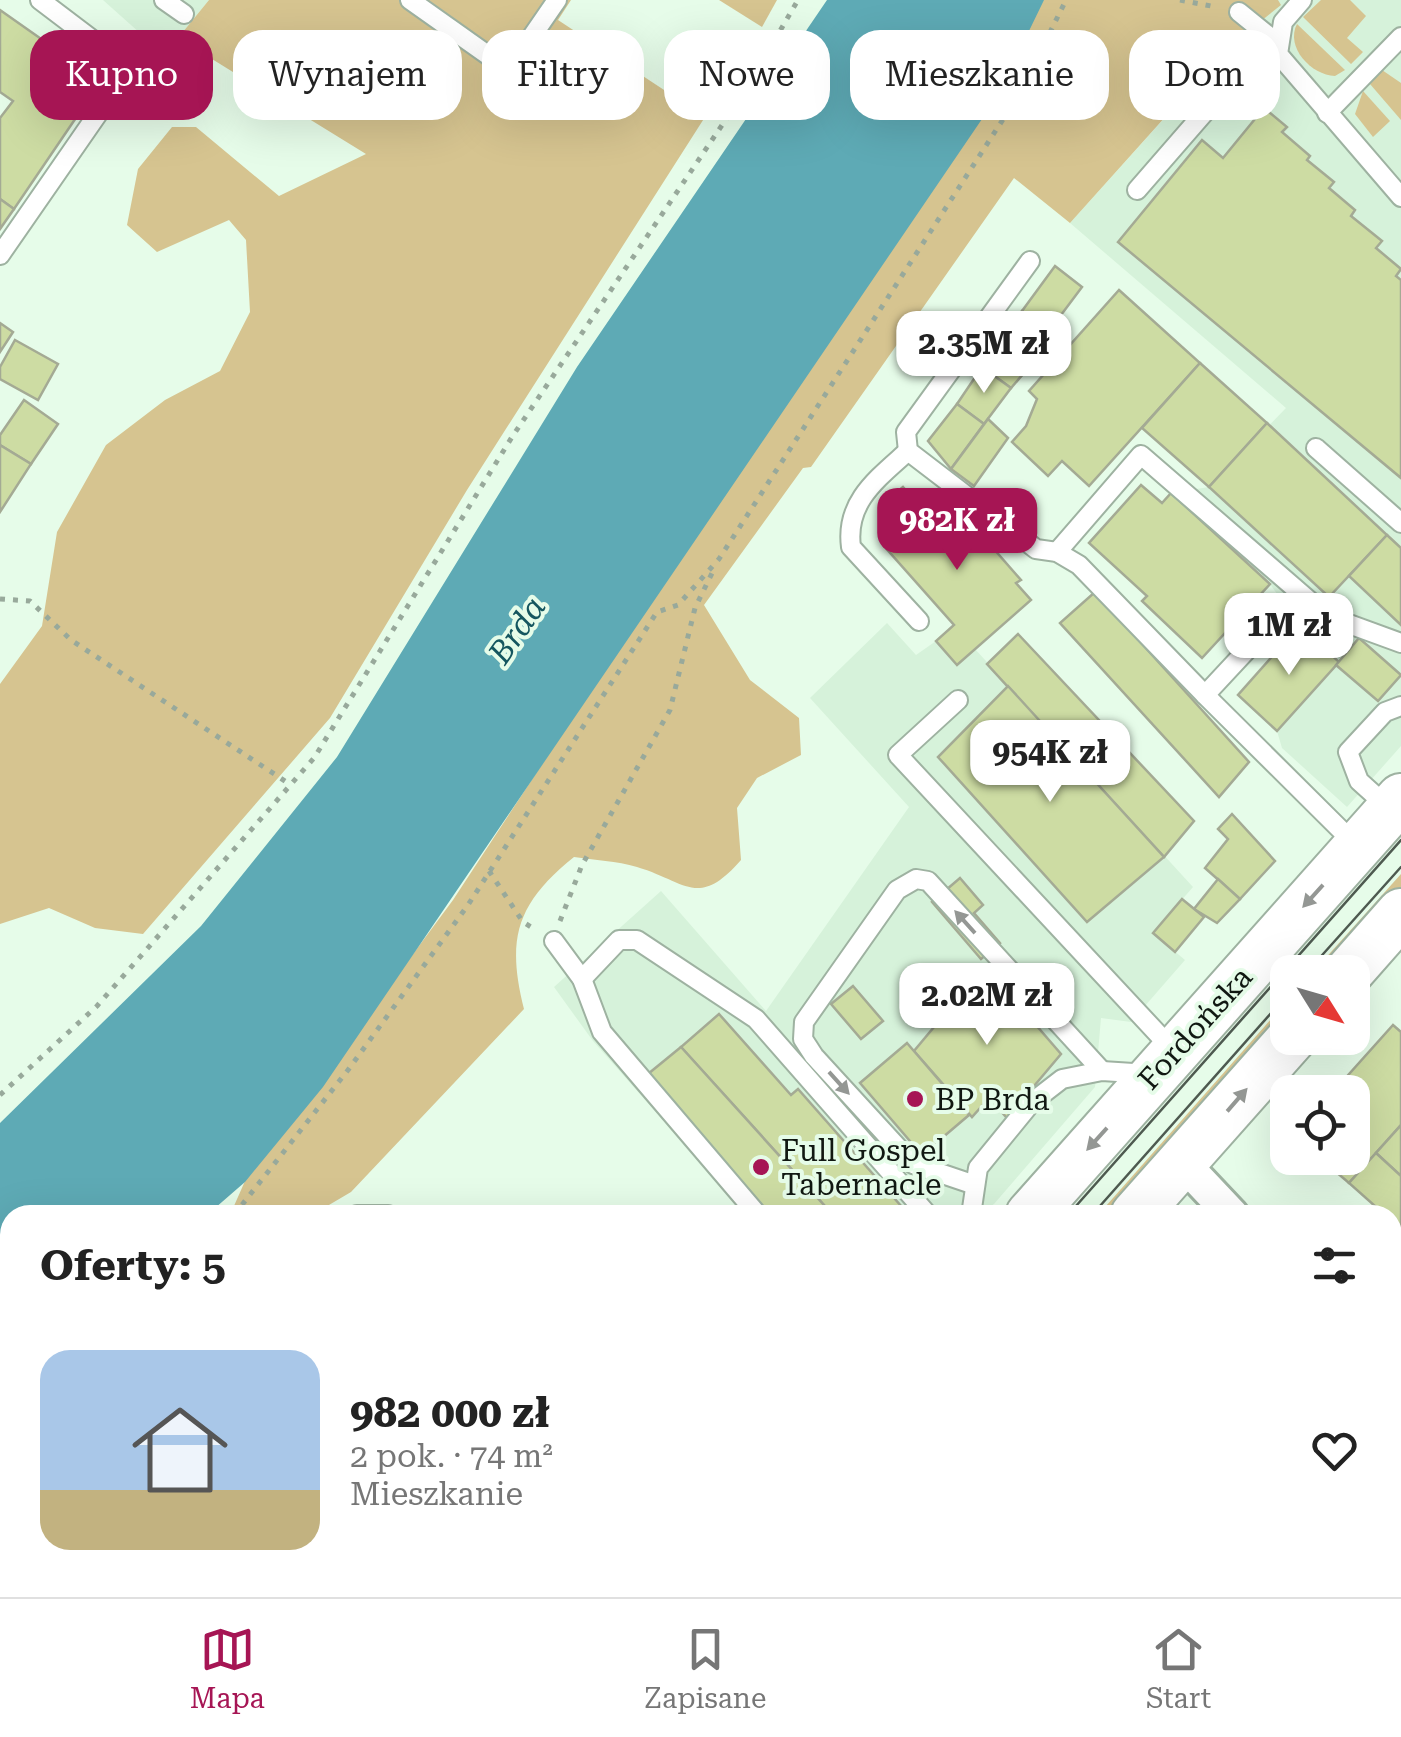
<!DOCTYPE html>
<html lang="pl">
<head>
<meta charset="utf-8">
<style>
	body { margin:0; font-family:"Roboto Serif",serif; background:#f6f6f6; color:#222; height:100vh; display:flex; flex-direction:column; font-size:38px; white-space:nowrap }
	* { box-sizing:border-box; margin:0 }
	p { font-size:32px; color:#767676 }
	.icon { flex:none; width:55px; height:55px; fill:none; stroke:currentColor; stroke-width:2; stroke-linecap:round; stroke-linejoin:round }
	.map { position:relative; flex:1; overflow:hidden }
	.panel { position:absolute; left:0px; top:1205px; width:1402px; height:392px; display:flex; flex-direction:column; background:#fff; border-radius:30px 30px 0 0; box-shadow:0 10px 40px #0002 }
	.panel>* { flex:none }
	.hud { position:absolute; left:30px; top:30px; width:1342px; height:90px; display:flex; gap:20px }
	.needle { width:65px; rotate:127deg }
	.tools { position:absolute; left:1270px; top:955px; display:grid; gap:20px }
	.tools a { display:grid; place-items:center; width:100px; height:100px; border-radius:20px; background:#fff; box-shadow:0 10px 40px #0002; font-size:50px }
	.price { position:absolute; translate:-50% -85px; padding:0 22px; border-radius:20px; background:#fff; color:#222; font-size:32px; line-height:65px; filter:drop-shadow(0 2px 5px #0008) }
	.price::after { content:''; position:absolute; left:50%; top:60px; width:30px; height:22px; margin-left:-15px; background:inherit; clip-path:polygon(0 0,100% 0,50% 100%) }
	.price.selected { background:#a61554; color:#fff }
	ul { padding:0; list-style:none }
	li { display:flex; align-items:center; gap:30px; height:250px; padding:0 40px }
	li+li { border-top:2px solid #e0e0e0 }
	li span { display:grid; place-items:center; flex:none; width:280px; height:200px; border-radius:30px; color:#555 }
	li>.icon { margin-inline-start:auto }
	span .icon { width:120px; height:120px; fill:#fffc; stroke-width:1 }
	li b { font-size:42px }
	h2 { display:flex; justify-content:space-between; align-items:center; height:120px; padding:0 40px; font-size:42px }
	.tag { padding:0 35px; border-radius:30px; background:#fff; box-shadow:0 10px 40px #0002; font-size:35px; line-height:90px }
	.tag.selected { background:#a61554; color:#fff }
	.dock { display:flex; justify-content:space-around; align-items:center; height:140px; border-top:2px solid #e0e0e0; background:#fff; font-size:28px; color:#767676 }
	.dock a { display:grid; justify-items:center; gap:5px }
	.dock .selected { color:#a61554 }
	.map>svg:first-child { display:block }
</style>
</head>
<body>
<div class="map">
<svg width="1401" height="1597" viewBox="0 0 1401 1597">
	<rect width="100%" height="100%" fill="#e6fce9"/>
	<g fill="#d6f2da">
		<polygon points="103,0 209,0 178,38 168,58"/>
		<polygon points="1271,0 1401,0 1401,746 1347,807 1282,748 1277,731 1238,695 1299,625 1270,584 1171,493 1209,487 1286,408 1070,223"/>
		<polygon points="887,623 916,655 936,641 957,664 975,649 1193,887 1153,933 1185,960 1131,1022 1101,1018 1095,1087 994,1204 977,1215 747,1215 593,1041 554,987 661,891 766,1011 909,807 810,698"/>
		<polygon points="1108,1588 1232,1588 1241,1597 1117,1597"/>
	</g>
	<g fill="#d6c490">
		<polygon points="209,0 571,0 558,20 705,117 467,490 330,718 143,934 95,928 49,908 0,924 0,684 42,626 57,532 106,445 165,400 220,371 250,312 246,240 229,220 157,252 127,225 138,169 172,127 196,127 279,196 366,154 178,38"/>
		<polygon points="719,0 777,0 762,27"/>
		<path d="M1043 0H1278L1281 5 1261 21 1255 17 1070 223 1014 178 811 467 803 468 704 605 750 680 799 718 801 755 757 778 737 808 741 860C698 909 687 882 637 867 617 861 594 860 574 857 517 903 506 938 524 1009L351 1192 312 1215H230L245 1181 453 900Z"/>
		<polygon points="1321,0 1350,0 1366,16 1347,38 1363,52 1351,64 1303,17"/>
		<path d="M1297 24 1345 70 1335 76C1311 75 1285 47 1297 24Z"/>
		<polygon points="1382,70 1401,83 1401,120 1370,84"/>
		<polygon points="1363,91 1390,121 1373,137 1355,114"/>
		<polygon points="1401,874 1401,890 1327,972 1313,972"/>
		<polygon points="1287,1001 1287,1017 1113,1215 1098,1215"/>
		<polygon points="10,1455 10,1500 0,1509 0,1465"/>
	</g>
	<polygon fill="#5eaab5" points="827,0 1044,0 997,97 323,1087 245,1182 207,1215 10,1215 10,1398 0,1407 0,1123 201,926 337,757 577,367"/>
	<g fill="#cddca3" stroke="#a4aa94" stroke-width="2.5">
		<polygon points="0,10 101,81 14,209 0,199 0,118 13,101 0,92"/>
		<polygon points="1264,108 1287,127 1282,132 1310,156 1307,160 1334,182 1329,188 1355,210 1351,216 1382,241 1376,248 1401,269 1396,276 1401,280 1401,478 1118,242 1202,140 1223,158"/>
		<polygon points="0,199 14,209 0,229"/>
		<polygon points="1055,266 1082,287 1049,331 1022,311"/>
		<polygon points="1119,290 1200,363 1089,486 1062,461 1048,476 1012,442 1026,426 1037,399 1029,391"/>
		<polygon points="1022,311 1056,336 1011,388 982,367"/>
		<polygon points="0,323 13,332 0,352"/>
		<polygon points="15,340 58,364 38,400 0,379 0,367"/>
		<polygon points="1200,363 1267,423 1209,487 1142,428"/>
		<polygon points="982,367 1011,388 984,424 957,404"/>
		<polygon points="24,400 58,424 31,464 0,445 0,435"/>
		<polygon points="957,404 984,424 951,469 928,441"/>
		<polygon points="988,419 1008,438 974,486 951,469"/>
		<polygon points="1267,423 1387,535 1329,597 1209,487"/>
		<polygon points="0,445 31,464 0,512"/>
		<polygon points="1141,485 1162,503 1171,493 1270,584 1202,658 1142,601 1147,596 1089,543"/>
		<polygon points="903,487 924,510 944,492 1021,580 1016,583 1031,600 957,665 936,641 954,625 884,546 913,520 892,496"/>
		<polygon points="1387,535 1401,548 1401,625 1349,576"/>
		<polygon points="1095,592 1249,762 1219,797 1060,623"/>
		<polygon points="1300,625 1339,662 1277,731 1238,695"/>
		<polygon points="1018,634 1194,821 1164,857 987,664"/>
		<polygon points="1359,638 1401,675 1378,701 1336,665"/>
		<polygon points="1008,686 1164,857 1087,922 938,757"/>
		<polygon points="1232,814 1275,861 1240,899 1205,868 1228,839 1218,829"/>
		<polygon points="960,878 983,905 974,913 1000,943 981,959 932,902"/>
		<polygon points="1218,879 1240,899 1217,923 1194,909"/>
		<polygon points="1182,899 1204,917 1175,952 1153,933"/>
		<polygon points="985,966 1061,1054 1007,1118 989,1098 972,1117 914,1051"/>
		<polygon points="853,986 883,1021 861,1039 831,1004"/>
		<polygon points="719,1014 791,1095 798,1089 909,1215 833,1215 681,1047"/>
		<polygon points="1393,1025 1401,1032 1401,1125 1349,1183 1335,1171 1344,1158 1352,1158 1352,1092 1333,1092"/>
		<polygon points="907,1043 969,1115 922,1155 860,1083"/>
		<polygon points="681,1047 833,1215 765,1215 648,1074"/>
		<polygon points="1401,1125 1401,1176 1376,1153"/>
		<polygon points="1376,1153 1401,1176 1401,1229 1392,1215 1385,1215 1349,1183"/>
		<polygon points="1392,1545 1401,1555 1401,1597 1369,1597 1365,1593 1359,1597 1351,1588 1392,1588"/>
		<polygon points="1108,1588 1166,1588 1155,1597 1117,1597"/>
	</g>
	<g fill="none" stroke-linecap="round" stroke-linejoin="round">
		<defs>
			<g id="service">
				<polyline points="164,0 184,14"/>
				<polyline points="410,0 499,63 515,61 557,0"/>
				<polyline points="1302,0 1283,22 1278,54 1401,197"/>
				<polyline points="1327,113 1401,37"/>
				<polyline points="1137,190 1257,52 1276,42 1239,12"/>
				<polyline points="0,255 124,76 123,63 40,0"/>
				<polyline points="1030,261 906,432 908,451 1036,549 1057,552 1079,565 1205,695"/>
				<polyline points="1316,448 1401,523"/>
				<path d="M908 451C877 479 845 502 851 547L919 621"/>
				<polyline points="1057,552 1141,455 1327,616 1401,643"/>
				<polyline points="1299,594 1205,695 1357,846"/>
				<polyline points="958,700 898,755 1172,1049"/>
				<polyline points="1390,809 1359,781 1348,752 1385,712 1401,706"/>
				<polyline points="554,941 582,979 602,1032 758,1215"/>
				<polyline points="582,979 619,940 637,940 756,1019 928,1215"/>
				<polyline points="972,1184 913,1164 814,1056 803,1039 804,1022 897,890 916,879 928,881 1102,1071"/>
				<polyline points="357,1215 388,1215"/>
				<polyline points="971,1215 978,1168 1031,1103 1062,1079 1102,1071 1149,1074"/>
				<polyline points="514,1588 524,1597"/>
				<polyline points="1049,1588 1058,1597"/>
				<polyline points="1096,1588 1104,1597"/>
				<polyline points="919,1597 926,1588"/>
			</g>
			<g id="minor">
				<polyline points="1182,1162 1232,1215"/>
				<polyline points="1392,1358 1401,1351"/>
				<polyline points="1392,1409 1401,1419"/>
			</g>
			<g id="secondary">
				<polyline points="1349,972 1401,913"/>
				<polyline points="1030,1215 1401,798"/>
				<polyline points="1135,1215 1292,1038"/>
				<polyline points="712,1597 719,1588"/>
				<polyline points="812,1597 820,1588"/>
			</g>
		</defs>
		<use href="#service" stroke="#9eb2a1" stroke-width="22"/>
		<use href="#minor" stroke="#9eb2a1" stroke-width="38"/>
		<use href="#secondary" stroke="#9eb2a1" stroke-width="52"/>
		<g stroke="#98a99b" stroke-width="5" stroke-dasharray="5 8" stroke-linecap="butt">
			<polyline points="1180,0 1216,7"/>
			<polyline points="0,599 30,601 71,640 291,785"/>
			<polyline points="489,871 523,922 536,930"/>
			<polyline points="560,921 582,865 670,710 695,608 715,567"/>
			<polyline points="0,1095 97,1006 314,758 512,437 745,91 798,0"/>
			<polyline points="234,1215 348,1070 468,905 657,612 678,605 719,559 1020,93 1066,0"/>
			<polyline points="0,1453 10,1443"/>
			<polyline points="1392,1461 1401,1471"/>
			<polyline points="1266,1588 1268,1597"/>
			<polyline points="1291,1588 1299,1597"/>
		</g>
		<use href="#service" stroke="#fff" stroke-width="18"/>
		<use href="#minor" stroke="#fff" stroke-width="32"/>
		<use href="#secondary" stroke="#fff" stroke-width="48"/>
		<g stroke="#4e5a50" stroke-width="2.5">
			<polyline points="1307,972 1401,867"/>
			<polyline points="1068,1215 1401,840"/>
			<polyline points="1092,1215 1288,994"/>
			<polyline points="751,1597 758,1588"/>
			<polyline points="778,1597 785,1588"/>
		</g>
	</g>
	<defs><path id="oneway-solid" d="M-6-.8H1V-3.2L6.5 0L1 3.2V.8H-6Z" transform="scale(2.5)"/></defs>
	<g fill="#949794">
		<use href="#oneway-solid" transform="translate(1313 896) rotate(132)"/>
		<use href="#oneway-solid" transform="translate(965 922) rotate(-132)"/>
		<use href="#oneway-solid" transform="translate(839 1083) rotate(48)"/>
		<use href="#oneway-solid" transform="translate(1237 1100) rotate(-49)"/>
		<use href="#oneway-solid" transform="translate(1097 1139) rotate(132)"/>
	</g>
	<g fill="#a61554" stroke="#e6fce9" stroke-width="4">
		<circle cx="915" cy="1099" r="10"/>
		<circle cx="761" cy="1167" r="10"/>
	</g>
	<g text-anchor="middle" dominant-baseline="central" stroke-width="8" stroke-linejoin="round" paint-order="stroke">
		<g font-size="30" fill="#111812" stroke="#e6fce9">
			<text transform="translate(1195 1028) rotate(-48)">Fordońska</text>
		</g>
		<g font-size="30" fill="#111812" stroke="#e6fce9" text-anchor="start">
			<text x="935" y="1099">BP Brda</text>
			<text x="781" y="1150">Full Gospel<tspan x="781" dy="34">Tabernacle</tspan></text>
		</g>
		<g font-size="32" font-style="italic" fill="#15565f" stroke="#e6fce9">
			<text transform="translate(517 630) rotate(-55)">Brda</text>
		</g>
	</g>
</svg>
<div class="tools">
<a><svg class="needle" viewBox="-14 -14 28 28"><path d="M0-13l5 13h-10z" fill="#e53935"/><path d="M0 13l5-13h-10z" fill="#767676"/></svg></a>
<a><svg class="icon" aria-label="locate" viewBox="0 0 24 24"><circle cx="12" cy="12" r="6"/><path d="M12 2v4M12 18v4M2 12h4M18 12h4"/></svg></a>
</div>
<b class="price" style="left:984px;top:396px">2.35M zł</b>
<b class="price selected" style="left:957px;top:573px">982K zł</b>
<b class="price" style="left:1289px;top:678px">1M zł</b>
<b class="price" style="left:1050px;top:805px">954K zł</b>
<b class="price" style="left:987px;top:1048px">2.02M zł</b>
<div class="hud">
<a class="tag selected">Kupno</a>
<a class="tag">Wynajem</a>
<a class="tag">Filtry</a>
<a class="tag">Nowe</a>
<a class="tag">Mieszkanie</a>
<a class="tag">Dom</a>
</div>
<section class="panel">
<h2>Oferty: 5<svg class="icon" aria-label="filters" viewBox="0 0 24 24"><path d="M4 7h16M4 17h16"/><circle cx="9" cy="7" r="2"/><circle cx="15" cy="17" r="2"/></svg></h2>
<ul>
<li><span style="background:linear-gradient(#a9c7e8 70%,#c2b280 0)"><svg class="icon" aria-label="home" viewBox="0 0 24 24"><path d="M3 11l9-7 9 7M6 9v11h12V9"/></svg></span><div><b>982 000 zł</b><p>2 pok. · 74 m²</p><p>Mieszkanie</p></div><svg class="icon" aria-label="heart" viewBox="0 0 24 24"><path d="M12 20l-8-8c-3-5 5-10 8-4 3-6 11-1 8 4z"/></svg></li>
</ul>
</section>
</div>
<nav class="dock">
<a class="selected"><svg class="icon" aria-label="map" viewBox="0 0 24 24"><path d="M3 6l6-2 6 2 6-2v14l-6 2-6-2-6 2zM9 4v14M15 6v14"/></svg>Mapa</a>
<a><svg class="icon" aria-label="saved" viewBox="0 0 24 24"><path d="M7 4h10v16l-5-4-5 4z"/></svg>Zapisane</a>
<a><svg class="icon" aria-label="home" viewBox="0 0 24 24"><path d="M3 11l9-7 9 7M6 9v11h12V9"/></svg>Start</a>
</nav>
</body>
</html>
